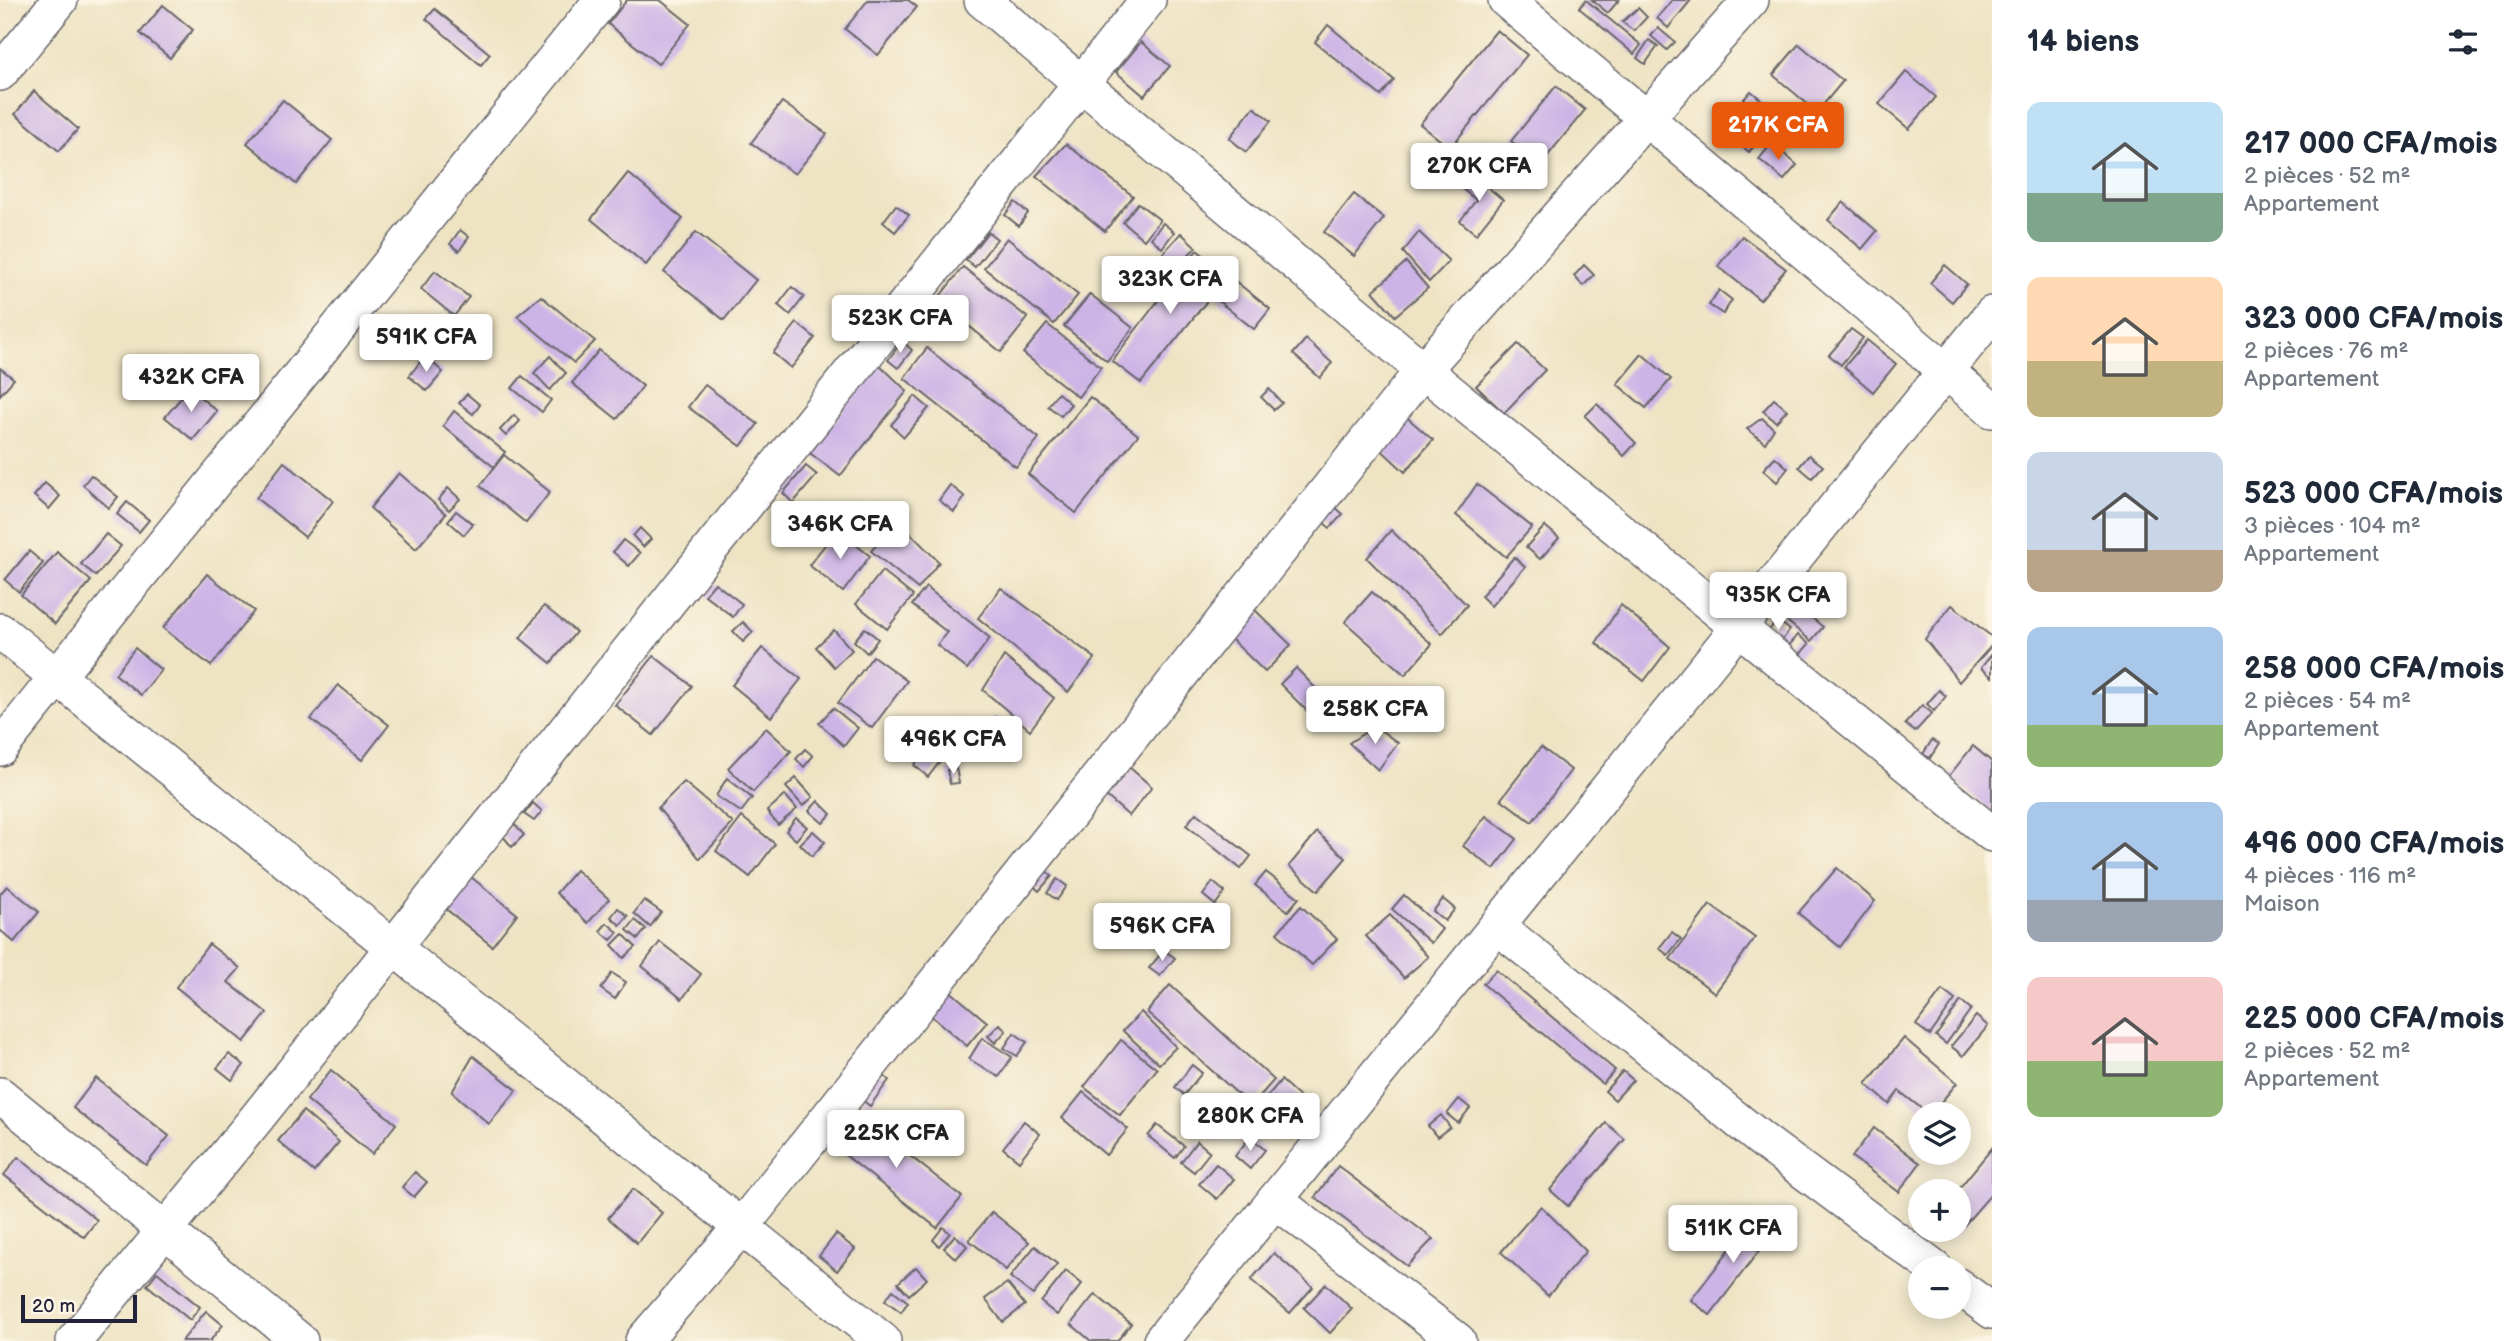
<!DOCTYPE html>
<html lang="fr">
<head>
<meta charset="utf-8">
<style>
	body { margin:0; font-family:"Balsamiq Sans",sans-serif; background:#f6f6f7; color:#1f2937; height:100vh; display:flex; flex-direction:column; font-size:26px; white-space:nowrap }
	* { box-sizing:border-box; margin:0 }
	p { font-size:23px; color:#747a83 }
	.icon { flex:none; width:38px; height:38px; fill:none; stroke:currentColor; stroke-width:2; stroke-linecap:round; stroke-linejoin:round }
	.map { position:relative; flex:1; overflow:hidden }
	.drawer { display:flex; flex-direction:column; background:#fff; width:525px }
	.drawer>* { flex:none }
	.fabs { position:absolute; left:1908px; top:1102px; display:grid; gap:14px }
	.fabs a { display:grid; place-items:center; width:63px; height:63px; border-radius:50%; background:#fff; box-shadow:0 4px 18px #0003; font-size:35px }
	.scale { position:absolute; left:21px; bottom:18px; width:116px; box-sizing:border-box; padding-left:7px; border:4px solid #22223b; border-top:0; font-size:19px; line-height:24px; white-space:nowrap; color:#22223b; -webkit-text-stroke:5px #fcf5e5; paint-order:stroke }
	.price { position:absolute; translate:-50% -60px; padding:0 16px; border-radius:7px; background:#fff; color:#222; font-size:23px; line-height:46px; filter:drop-shadow(0 2px 4px #0008) }
	.price::after { content:''; position:absolute; left:50%; top:42px; width:21px; height:16px; margin-left:-10px; background:inherit; clip-path:polygon(0 0,100% 0,50% 100%) }
	.price.selected { background:#ea580c; color:#fff }
	ul { padding:0; list-style:none }
	li { display:flex; align-items:center; gap:21px; height:175px; padding:0 35px }
	li span { display:grid; place-items:center; flex:none; width:196px; height:140px; border-radius:14px; color:#555 }
	li>.icon { margin-inline-start:auto }
	span .icon { width:84px; height:84px; fill:#fffc; stroke-width:1 }
	li b { font-size:30px }
	h2 { display:flex; justify-content:space-between; align-items:center; height:84px; padding:0 35px; font-size:30px }
	main { display:flex; flex:1; min-height:0 }
	.map>svg:first-child { display:block }
</style>
</head>
<body>
<main>
<div class="map">
<svg width="1992" height="1341" viewBox="0 0 1992 1341">
	<rect width="100%" height="100%" fill="#fcf5e5"/>
	<filter id="ink" filterUnits="userSpaceOnUse"><feTurbulence type="fractalNoise" baseFrequency=".0143" numOctaves="2"/><feDisplacementMap in="SourceGraphic" scale="14" xChannelSelector="R" yChannelSelector="G"/><feConvolveMatrix kernelMatrix="1 2 1 2 8 2 1 2 1" color-interpolation-filters="sRGB"/></filter>
	<filter id="wash" filterUnits="userSpaceOnUse"><feTurbulence type="fractalNoise" baseFrequency=".00686" numOctaves="4" result="noise"/><feDisplacementMap in="SourceGraphic" scale="28" xChannelSelector="R" yChannelSelector="G"/><feGaussianBlur stdDeviation="1.57" result="paint"/><feColorMatrix in="noise" values="0 0 0 0 0 0 0 0 0 0 0 0 0 0 0 0 0 1.4 0 .05"/><feComposite in="paint" operator="in"/></filter>
	<g filter="url(#wash)">
		<rect width="100%" height="100%" fill="#eee4c4"/>
		<g id="blocks">
			<g fill="#ccb4e6">
				<polygon points="627,0 660,0 690,24 658,64 608,24"/>
				<polygon points="868,0 908,0 917,7 878,55 845,29"/>
				<polygon points="1586,0 1641,45 1634,54 1579,8"/>
				<polygon points="1592,0 1619,0 1608,13"/>
				<polygon points="1672,0 1691,0 1668,28 1657,18"/>
				<polygon points="163,5 193,30 170,58 140,33"/>
				<polygon points="1638,8 1647,17 1634,31 1622,22"/>
				<polygon points="435,9 490,54 481,65 426,19"/>
				<polygon points="1328,25 1394,80 1381,96 1315,42"/>
				<polygon points="1658,28 1675,42 1667,50 1651,36"/>
				<polygon points="1497,30 1527,55 1450,148 1420,124"/>
				<polygon points="1649,40 1658,46 1645,64 1637,58"/>
				<polygon points="1141,42 1170,66 1144,96 1116,72"/>
				<polygon points="1799,44 1843,81 1817,112 1773,75"/>
				<polygon points="1906,72 1936,97 1909,129 1879,104"/>
				<polygon points="1556,86 1585,110 1540,165 1511,141"/>
				<polygon points="34,91 78,129 59,151 15,114"/>
				<polygon points="1751,91 1764,102 1749,117 1737,107"/>
				<polygon points="283,100 332,140 296,184 247,143"/>
				<polygon points="782,102 827,134 795,174 751,143"/>
				<polygon points="1254,107 1271,121 1246,152 1229,138"/>
				<polygon points="1733,109 1741,116 1728,130 1720,123"/>
				<polygon points="1746,127 1760,139 1749,152 1735,140"/>
				<polygon points="1772,143 1797,165 1784,180 1759,159"/>
				<polygon points="1066,144 1133,196 1105,231 1036,176"/>
				<polygon points="628,173 683,219 646,265 591,219"/>
				<polygon points="1471,173 1503,200 1476,234 1460,221 1476,200 1460,187"/>
				<polygon points="1354,194 1384,218 1354,256 1324,232"/>
				<polygon points="1015,202 1028,213 1019,226 1005,215"/>
				<polygon points="1843,202 1877,231 1862,249 1828,220"/>
				<polygon points="1138,203 1160,220 1144,240 1123,222"/>
				<polygon points="896,205 909,215 895,232 883,222"/>
				<polygon points="1163,223 1174,232 1162,248 1151,238"/>
				<polygon points="460,230 469,237 459,251 450,244"/>
				<polygon points="696,232 756,280 724,320 664,272"/>
				<polygon points="988,232 997,239 975,267 966,260"/>
				<polygon points="1419,232 1449,261 1429,282 1403,252"/>
				<polygon points="1181,233 1196,247 1178,266 1163,253"/>
				<polygon points="1742,236 1786,269 1760,300 1718,266"/>
				<polygon points="1007,238 1078,295 1054,324 984,268"/>
				<polygon points="1197,250 1228,275 1141,383 1112,361"/>
				<polygon points="1406,262 1428,288 1395,316 1373,291"/>
				<polygon points="1584,265 1594,275 1583,286 1574,276"/>
				<polygon points="1945,265 1967,284 1952,302 1930,283"/>
				<polygon points="963,267 1028,318 1001,352 937,300"/>
				<polygon points="435,271 469,297 454,316 421,289"/>
				<polygon points="1234,280 1270,309 1254,329 1217,300"/>
				<polygon points="792,287 804,297 790,315 778,305"/>
				<polygon points="1719,290 1732,300 1723,314 1709,305"/>
				<polygon points="1090,294 1133,328 1107,361 1064,326"/>
				<polygon points="541,296 595,341 574,363 517,316"/>
				<polygon points="797,323 815,338 791,368 773,353"/>
				<polygon points="1047,324 1101,367 1078,397 1023,353"/>
				<polygon points="1851,329 1863,338 1841,365 1829,355"/>
				<polygon points="1306,339 1332,363 1320,378 1293,354"/>
				<polygon points="1867,340 1896,364 1873,392 1844,367"/>
				<polygon points="902,341 912,350 898,368 888,360"/>
				<polygon points="1518,344 1545,370 1504,413 1476,386"/>
				<polygon points="927,348 1039,438 1016,467 904,378"/>
				<polygon points="599,350 643,386 617,419 572,383"/>
				<polygon points="1642,354 1671,379 1646,408 1617,384"/>
				<polygon points="425,356 443,372 427,391 409,376"/>
				<polygon points="550,356 566,373 550,390 534,373"/>
				<polygon points="879,364 907,391 840,476 810,453"/>
				<polygon points="0,368 14,379 0,395"/>
				<polygon points="522,376 551,400 542,412 512,388"/>
				<polygon points="705,385 758,424 741,446 688,407"/>
				<polygon points="189,388 217,411 193,440 165,417"/>
				<polygon points="1269,389 1282,403 1274,410 1261,397"/>
				<polygon points="1058,393 1071,404 1061,416 1048,406"/>
				<polygon points="467,394 480,405 473,414 459,403"/>
				<polygon points="915,396 929,408 904,437 891,425"/>
				<polygon points="1090,397 1138,435 1076,513 1028,474"/>
				<polygon points="1774,399 1787,410 1776,422 1763,411"/>
				<polygon points="1597,404 1636,443 1624,456 1585,416"/>
				<polygon points="454,411 505,452 494,467 443,426"/>
				<polygon points="1403,414 1433,440 1405,472 1376,445"/>
				<polygon points="514,415 520,421 506,436 500,430"/>
				<polygon points="1762,418 1774,429 1765,443 1747,429"/>
				<polygon points="504,455 550,492 526,523 480,486"/>
				<polygon points="1809,455 1823,466 1812,478 1799,467"/>
				<polygon points="1775,457 1788,468 1777,482 1763,470"/>
				<polygon points="284,462 333,501 305,537 256,498"/>
				<polygon points="806,466 817,475 793,503 783,493"/>
				<polygon points="399,473 446,514 416,549 370,508"/>
				<polygon points="91,475 118,497 109,508 83,485"/>
				<polygon points="45,483 60,496 49,509 34,496"/>
				<polygon points="1477,484 1532,527 1506,557 1456,515"/>
				<polygon points="950,485 965,497 954,512 939,500"/>
				<polygon points="448,488 460,499 449,510 438,500"/>
				<polygon points="127,502 149,520 139,532 117,514"/>
				<polygon points="1332,504 1343,514 1330,528 1318,518"/>
				<polygon points="456,511 473,524 464,535 448,521"/>
				<polygon points="898,521 939,562 918,589 871,551"/>
				<polygon points="1545,526 1559,538 1540,559 1526,547"/>
				<polygon points="640,528 651,539 643,547 633,536"/>
				<polygon points="837,530 870,556 843,592 809,565"/>
				<polygon points="1391,530 1467,605 1442,634 1367,558"/>
				<polygon points="106,534 121,546 96,576 81,564"/>
				<polygon points="623,540 640,553 629,566 613,552"/>
				<polygon points="29,551 43,563 19,592 5,580"/>
				<polygon points="57,552 91,581 55,624 21,595"/>
				<polygon points="1514,557 1525,567 1491,606 1481,596"/>
				<polygon points="882,571 913,596 887,629 856,604"/>
				<polygon points="207,574 254,611 211,666 163,628"/>
				<polygon points="715,583 742,604 733,617 705,595"/>
				<polygon points="926,587 990,638 967,669 937,645 947,632 912,605"/>
				<polygon points="1001,588 1095,658 1068,692 978,618"/>
				<polygon points="1372,592 1432,644 1405,675 1345,622"/>
				<polygon points="1794,603 1823,627 1811,641 1782,617"/>
				<polygon points="1621,605 1670,647 1644,681 1596,643"/>
				<polygon points="1952,605 1992,637 1992,645 1959,682 1925,639"/>
				<polygon points="544,606 576,632 551,663 520,638"/>
				<polygon points="1255,610 1291,645 1265,672 1230,638"/>
				<polygon points="1777,620 1790,630 1779,644 1767,633"/>
				<polygon points="743,622 753,632 743,642 733,631"/>
				<polygon points="865,628 878,639 867,653 854,641"/>
				<polygon points="834,630 852,650 834,667 816,647"/>
				<polygon points="1798,635 1809,644 1797,658 1786,649"/>
				<polygon points="135,648 161,670 141,695 115,674"/>
				<polygon points="762,648 801,679 771,717 732,685"/>
				<polygon points="1992,654 1992,677 1981,668"/>
				<polygon points="654,656 692,686 653,735 615,705"/>
				<polygon points="873,656 907,681 872,728 838,703"/>
				<polygon points="1004,656 1054,698 1030,730 983,690"/>
				<polygon points="1296,668 1323,696 1307,711 1280,684"/>
				<polygon points="338,685 389,725 362,760 311,719"/>
				<polygon points="1367,690 1381,706 1365,721 1350,705"/>
				<polygon points="1939,690 1946,696 1934,711 1927,704"/>
				<polygon points="1922,705 1932,713 1915,732 1905,724"/>
				<polygon points="833,708 858,728 844,746 819,723"/>
				<polygon points="995,717 1014,733 999,752 979,737"/>
				<polygon points="1375,726 1398,743 1378,770 1349,743"/>
				<polygon points="766,728 791,751 753,792 728,768"/>
				<polygon points="1932,740 1939,744 1930,758 1923,754"/>
				<polygon points="930,744 945,755 928,777 914,765"/>
				<polygon points="1973,746 1992,762 1992,812 1949,776"/>
				<polygon points="1541,747 1571,770 1532,822 1501,799"/>
				<polygon points="805,749 813,756 804,767 796,759"/>
				<polygon points="1121,760 1152,787 1129,816 1097,788"/>
				<polygon points="956,768 959,783 950,784 947,770"/>
				<polygon points="727,778 752,798 741,812 716,796"/>
				<polygon points="796,778 813,797 803,806 786,787"/>
				<polygon points="684,782 733,823 700,859 658,808"/>
				<polygon points="785,795 797,809 778,825 767,811"/>
				<polygon points="818,801 831,814 823,823 809,811"/>
				<polygon points="533,803 542,811 534,821 524,814"/>
				<polygon points="1196,813 1251,856 1241,869 1186,825"/>
				<polygon points="1486,816 1517,839 1494,869 1463,846"/>
				<polygon points="742,817 775,844 750,877 716,851"/>
				<polygon points="796,818 807,827 796,840 786,831"/>
				<polygon points="514,824 524,835 512,847 502,835"/>
				<polygon points="813,831 825,842 812,856 800,844"/>
				<polygon points="1317,832 1346,858 1318,891 1289,866"/>
				<polygon points="1040,866 1052,876 1039,891 1027,880"/>
				<polygon points="1837,868 1875,901 1840,947 1798,913"/>
				<polygon points="576,870 609,899 588,923 556,893"/>
				<polygon points="1266,872 1299,898 1288,911 1255,885"/>
				<polygon points="471,877 517,914 492,946 446,909"/>
				<polygon points="1057,879 1067,886 1057,900 1047,893"/>
				<polygon points="1213,882 1225,892 1215,905 1203,895"/>
				<polygon points="7,886 39,912 14,942 0,930 0,894"/>
				<polygon points="1404,895 1442,929 1431,943 1392,909"/>
				<polygon points="1443,899 1455,909 1445,921 1433,911"/>
				<polygon points="644,900 661,912 650,927 634,913"/>
				<polygon points="1710,905 1755,938 1715,993 1670,959"/>
				<polygon points="1301,906 1337,939 1312,965 1277,933"/>
				<polygon points="618,908 628,916 620,925 611,917"/>
				<polygon points="1390,915 1428,957 1404,978 1366,936"/>
				<polygon points="635,920 646,929 638,939 627,930"/>
				<polygon points="607,923 618,932 611,940 600,931"/>
				<polygon points="1672,932 1681,939 1668,955 1659,948"/>
				<polygon points="623,934 636,947 624,958 612,945"/>
				<polygon points="660,942 701,974 682,999 642,966"/>
				<polygon points="209,944 240,968 228,982 267,1013 244,1042 176,987"/>
				<polygon points="1164,950 1175,958 1160,976 1149,968"/>
				<polygon points="1496,970 1615,1070 1603,1084 1483,984"/>
				<polygon points="612,973 626,982 615,999 601,989"/>
				<polygon points="1170,985 1274,1080 1251,1106 1147,1012"/>
				<polygon points="944,986 987,1022 967,1046 924,1010"/>
				<polygon points="1942,990 1955,1000 1930,1035 1916,1025"/>
				<polygon points="1961,1001 1971,1009 1946,1044 1936,1036"/>
				<polygon points="1141,1012 1176,1047 1159,1064 1123,1031"/>
				<polygon points="1976,1016 1988,1026 1963,1056 1951,1046"/>
				<polygon points="1000,1024 1006,1031 995,1043 988,1036"/>
				<polygon points="1014,1033 1027,1042 1017,1056 1004,1048"/>
				<polygon points="982,1038 1012,1057 999,1077 969,1059"/>
				<polygon points="1904,1038 1957,1083 1930,1115 1899,1091 1889,1104 1866,1084"/>
				<polygon points="1121,1040 1157,1069 1120,1115 1084,1087"/>
				<polygon points="229,1054 244,1065 232,1080 217,1068"/>
				<polygon points="473,1056 517,1090 489,1124 452,1092"/>
				<polygon points="1192,1065 1202,1073 1184,1095 1175,1087"/>
				<polygon points="331,1070 396,1124 372,1154 307,1100"/>
				<polygon points="876,1070 889,1080 870,1106 857,1096"/>
				<polygon points="1623,1071 1633,1080 1615,1100 1605,1091"/>
				<polygon points="96,1078 169,1136 146,1165 73,1108"/>
				<polygon points="1281,1080 1311,1107 1284,1137 1255,1111"/>
				<polygon points="1083,1092 1128,1129 1106,1155 1062,1118"/>
				<polygon points="1459,1099 1470,1108 1458,1123 1447,1114"/>
				<polygon points="303,1111 339,1142 314,1172 278,1141"/>
				<polygon points="854,1112 962,1197 937,1228 830,1143"/>
				<polygon points="1441,1115 1450,1127 1437,1137 1428,1126"/>
				<polygon points="1024,1121 1040,1134 1019,1161 1003,1148"/>
				<polygon points="1606,1123 1625,1139 1568,1206 1550,1190"/>
				<polygon points="1157,1125 1184,1146 1175,1158 1148,1136"/>
				<polygon points="1874,1128 1920,1163 1899,1192 1852,1157"/>
				<polygon points="1250,1137 1265,1150 1250,1169 1235,1156"/>
				<polygon points="1197,1141 1210,1152 1194,1172 1181,1162"/>
				<polygon points="1992,1148 1992,1193 1955,1236 1948,1230 1958,1230 1956,1192"/>
				<polygon points="18,1157 97,1220 84,1237 4,1175"/>
				<polygon points="1216,1164 1234,1179 1217,1199 1199,1184"/>
				<polygon points="1338,1166 1433,1239 1407,1266 1315,1197"/>
				<polygon points="415,1172 427,1182 414,1197 402,1187"/>
				<polygon points="633,1189 662,1213 637,1243 608,1218"/>
				<polygon points="1541,1206 1586,1251 1548,1296 1501,1252"/>
				<polygon points="992,1212 1029,1242 1006,1270 969,1240"/>
				<polygon points="1756,1215 1775,1230 1710,1315 1691,1300"/>
				<polygon points="943,1227 950,1233 939,1246 933,1240"/>
				<polygon points="836,1234 855,1249 837,1271 819,1256"/>
				<polygon points="955,1235 967,1246 956,1259 944,1248"/>
				<polygon points="1035,1246 1057,1264 1033,1295 1010,1277"/>
				<polygon points="1274,1253 1313,1287 1290,1313 1251,1280"/>
				<polygon points="916,1267 927,1279 909,1295 898,1283"/>
				<polygon points="1066,1271 1082,1284 1057,1315 1041,1302"/>
				<polygon points="157,1272 200,1307 190,1320 147,1285"/>
				<polygon points="1007,1283 1025,1305 1003,1322 985,1299"/>
				<polygon points="1326,1284 1352,1309 1330,1333 1304,1308"/>
				<polygon points="893,1290 908,1302 901,1312 885,1300"/>
				<polygon points="1095,1294 1131,1324 1117,1341 1091,1341 1071,1324"/>
				<polygon points="206,1311 223,1325 210,1341 182,1341"/>
			</g>
		</g>
	</g>
	<g filter="url(#ink)">
		<use href="#blocks" fill-opacity="0" stroke="#69666b" stroke-width="2"/>
		<g fill="none" stroke-linecap="round" stroke-linejoin="round">
			<defs>
				<g id="street">
					<polyline points="982,0 1423,370 1992,834"/>
					<polyline points="1506,0 1992,410"/>
					<polyline points="0,73 60,0"/>
					<polyline points="0,631 883,1341"/>
					<polyline points="0,748 602,0"/>
					<polyline points="1497,926 1762,1140 1935,1269"/>
					<polyline points="0,1095 300,1341"/>
					<polyline points="1275,1200 1458,1341"/>
					<polyline points="1958,1286 1992,1311"/>
					<polyline points="74,1341 256,1119 1148,0"/>
					<polyline points="643,1341 741,1227 1423,370 1751,0"/>
					<polyline points="1161,1341 1992,314"/>
				</g>
			</defs>
			<use href="#street" stroke="#69666b" stroke-width="38"/>
			<use href="#street" stroke="#fff" stroke-width="35"/>
		</g>
	</g>
</svg>
<div class="fabs">
<a><svg class="icon" aria-label="layers" viewBox="0 0 24 24"><path d="M12 4l9 5-9 5-9-5zM3 14l9 5 9-5"/></svg></a>
<a>+</a>
<a>−</a>
</div>
<div class="scale">20 m</div>
<b class="price selected" style="left:1778px;top:162px">217K CFA</b>
<b class="price" style="left:1479px;top:203px">270K CFA</b>
<b class="price" style="left:1170px;top:316px">323K CFA</b>
<b class="price" style="left:900px;top:355px">523K CFA</b>
<b class="price" style="left:426px;top:374px">591K CFA</b>
<b class="price" style="left:191px;top:414px">432K CFA</b>
<b class="price" style="left:840px;top:561px">346K CFA</b>
<b class="price" style="left:1778px;top:632px">935K CFA</b>
<b class="price" style="left:1375px;top:746px">258K CFA</b>
<b class="price" style="left:953px;top:776px">496K CFA</b>
<b class="price" style="left:1162px;top:963px">596K CFA</b>
<b class="price" style="left:1250px;top:1153px">280K CFA</b>
<b class="price" style="left:896px;top:1170px">225K CFA</b>
<b class="price" style="left:1733px;top:1265px">511K CFA</b>
</div>
<section class="drawer">
<h2>14 biens<svg class="icon" aria-label="filters" viewBox="0 0 24 24"><path d="M4 7h16M4 17h16"/><circle cx="9" cy="7" r="2"/><circle cx="15" cy="17" r="2"/></svg></h2>
<ul>
<li><span style="background:linear-gradient(#bfe0f5 65%,#7fa58c 0)"><svg class="icon" aria-label="home" viewBox="0 0 24 24"><path d="M3 11l9-7 9 7M6 9v11h12V9"/></svg></span><div><b>217 000 CFA/mois</b><p>2 pièces · 52 m²</p><p>Appartement</p></div></li>
<li><span style="background:linear-gradient(#ffd9b3 60%,#c2b280 0)"><svg class="icon" aria-label="home" viewBox="0 0 24 24"><path d="M3 11l9-7 9 7M6 9v11h12V9"/></svg></span><div><b>323 000 CFA/mois</b><p>2 pièces · 76 m²</p><p>Appartement</p></div></li>
<li><span style="background:linear-gradient(#c9d6e8 70%,#b9a48a 0)"><svg class="icon" aria-label="home" viewBox="0 0 24 24"><path d="M3 11l9-7 9 7M6 9v11h12V9"/></svg></span><div><b>523 000 CFA/mois</b><p>3 pièces · 104 m²</p><p>Appartement</p></div></li>
<li><span style="background:linear-gradient(#a9c7e8 70%,#8fb573 0)"><svg class="icon" aria-label="home" viewBox="0 0 24 24"><path d="M3 11l9-7 9 7M6 9v11h12V9"/></svg></span><div><b>258 000 CFA/mois</b><p>2 pièces · 54 m²</p><p>Appartement</p></div></li>
<li><span style="background:linear-gradient(#a9c7e8 70%,#9aa5b1 0)"><svg class="icon" aria-label="home" viewBox="0 0 24 24"><path d="M3 11l9-7 9 7M6 9v11h12V9"/></svg></span><div><b>496 000 CFA/mois</b><p>4 pièces · 116 m²</p><p>Maison</p></div></li>
<li><span style="background:linear-gradient(#f6c9c9 60%,#8fb573 0)"><svg class="icon" aria-label="home" viewBox="0 0 24 24"><path d="M3 11l9-7 9 7M6 9v11h12V9"/></svg></span><div><b>225 000 CFA/mois</b><p>2 pièces · 52 m²</p><p>Appartement</p></div></li>
</ul>
</section>
</main>
</body>
</html>
